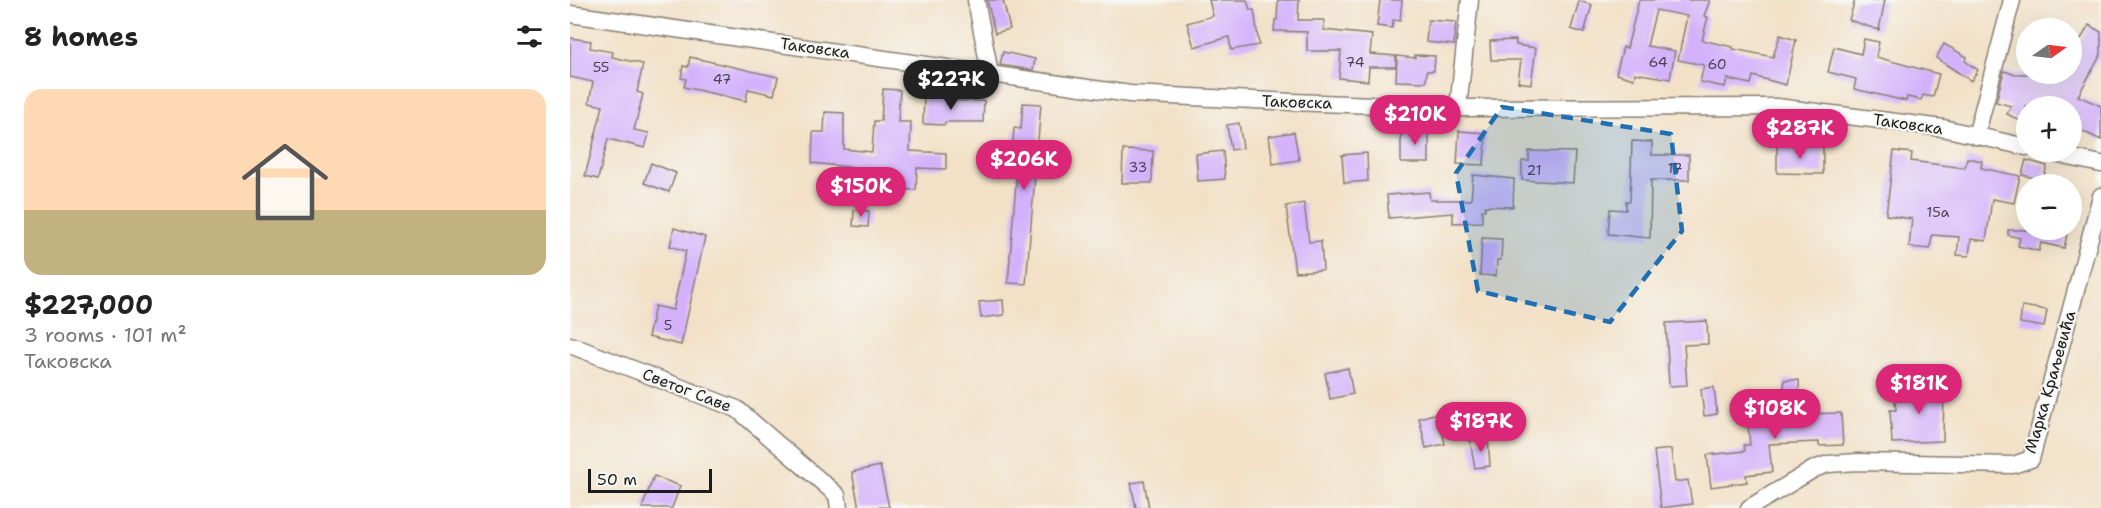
<!DOCTYPE html>
<html lang="en">
<head>
<meta charset="utf-8">
<style>
	body { margin:0; font-family:"Shantell Sans",sans-serif; background:#f2f2f2; color:#222; height:100vh; display:flex; flex-direction:column; font-size:22px; white-space:nowrap }
	* { box-sizing:border-box; margin:0 }
	p { font-size:20px; color:#767676 }
	.icon { flex:none; width:33px; height:33px; fill:none; stroke:currentColor; stroke-width:2; stroke-linecap:round; stroke-linejoin:round }
	.map { position:relative; flex:1; overflow:hidden }
	.panel { display:flex; flex-direction:column; background:#fff; width:570px }
	.panel>* { flex:none }
	.needle { width:39px; rotate:76deg }
	.tools { position:absolute; left:1446px; top:18px; display:grid; gap:12px }
	.tools a { display:grid; place-items:center; width:66px; height:66px; border-radius:50%; background:#fff; box-shadow:0 6px 24px #0002; font-size:30px }
	.scale { position:absolute; left:18px; bottom:15px; width:124px; box-sizing:border-box; padding-left:6px; border:3px solid #1c1c1c; border-top:0; font-size:16px; line-height:21px; white-space:nowrap; color:#1c1c1c; -webkit-text-stroke:4px #f6f6f2; paint-order:stroke }
	.price { position:absolute; translate:-50% -51px; padding:0 14px; border-radius:21px; background:#db2777; color:#fff; font-size:20px; line-height:39px; filter:drop-shadow(0 2px 3px #0008) }
	.price::after { content:''; position:absolute; left:50%; top:36px; width:18px; height:14px; margin-left:-9px; background:inherit; clip-path:polygon(0 0,100% 0,50% 100%) }
	.price.selected { background:#222; color:#fff }
	ul { padding:0; list-style:none }
	li { display:grid; align-content:center; gap:12px; height:318px; padding:0 24px }
	li+li { border-top:2px solid #e0e0e0 }
	li span { display:grid; place-items:center; height:186px; border-radius:18px; color:#555 }
	li>.icon { margin-inline-start:auto }
	span .icon { width:108px; height:108px; fill:#fffc; stroke-width:1 }
	li b { font-size:26px }
	h2 { display:flex; justify-content:space-between; align-items:center; height:72px; padding:0 24px; font-size:26px }
	main { display:flex; flex:1; min-height:0 }
	.map>svg:first-child { display:block }
</style>
</head>
<body>
<main>
<section class="panel">
<h2>8 homes<svg class="icon" aria-label="filters" viewBox="0 0 24 24"><path d="M4 7h16M4 17h16"/><circle cx="9" cy="7" r="2"/><circle cx="15" cy="17" r="2"/></svg></h2>
<ul>
<li><span style="background:linear-gradient(#ffd9b3 65%,#c2b280 0)"><svg class="icon" aria-label="home" viewBox="0 0 24 24"><path d="M3 11l9-7 9 7M6 9v11h12V9"/></svg></span><div><b>$227,000</b><p>3 rooms · 101 m²</p><p>Таковска</p></div></li>
</ul>
</section>
<div class="map">
<svg width="1531" height="508" viewBox="0 0 1531 508">
	<rect width="100%" height="100%" fill="#f6f6f2"/>
	<filter id="ink" filterUnits="userSpaceOnUse"><feTurbulence type="fractalNoise" baseFrequency=".0167" numOctaves="2"/><feDisplacementMap in="SourceGraphic" scale="12" xChannelSelector="R" yChannelSelector="G"/><feConvolveMatrix kernelMatrix="1 2 1 2 8 2 1 2 1" color-interpolation-filters="sRGB"/></filter>
	<filter id="wash" filterUnits="userSpaceOnUse"><feTurbulence type="fractalNoise" baseFrequency=".008" numOctaves="4" result="noise"/><feDisplacementMap in="SourceGraphic" scale="24" xChannelSelector="R" yChannelSelector="G"/><feGaussianBlur stdDeviation="1.35" result="paint"/><feColorMatrix in="noise" values="0 0 0 0 0 0 0 0 0 0 0 0 0 0 0 0 0 1.4 0 .05"/><feComposite in="paint" operator="in"/></filter>
	<g filter="url(#wash)">
		<rect width="100%" height="100%" fill="#f2e1c7"/>
		<g id="blocks">
			<g fill="#d4b2fb">
				<polygon points="417,0 433,0 440,29 425,33"/>
				<polygon points="639,0 677,0 680,10 684,10 689,45 661,50 659,37 624,47 617,23 643,16"/>
				<polygon points="708,0 729,0 728,20 754,20 754,30 802,35 800,54 826,56 826,67 799,67 798,81 769,78 771,51 737,51 737,32 704,31 705,20 707,20"/>
				<polygon points="810,0 832,0 830,21 823,20 822,28 807,26"/>
				<polygon points="1069,0 1140,0 1134,16 1138,17 1132,40 1163,47 1163,49 1203,57 1210,35 1226,40 1216,85 1183,76 1181,84 1157,79 1155,87 1130,82 1134,65 1108,60 1117,16 1086,10 1077,46 1105,51 1100,79 1065,73 1064,79 1046,74 1053,47 1057,48"/>
				<polygon points="1285,0 1315,0 1309,30 1279,20"/>
				<polygon points="1009,1 1022,5 1014,33 1001,29"/>
				<polygon points="858,20 886,22 884,45 856,42"/>
				<polygon points="1519,25 1531,32 1531,54 1508,96 1531,106 1531,140 1502,126 1502,106 1456,106 1456,124 1437,114 1441,106 1426,102 1434,71 1443,74 1502,74 1502,55"/>
				<polygon points="0,38 21,41 20,48 43,52 42,57 73,64 67,92 73,94 64,130 79,133 75,148 38,139 28,179 15,176 33,106 19,103 23,82 0,77"/>
				<polygon points="1294,39 1309,42 1306,57 1369,74 1363,97 1353,95 1351,100 1337,97 1336,101 1284,89 1286,79 1258,72 1264,47 1291,54"/>
				<polygon points="946,40 946,45 966,48 961,84 948,82 951,60 921,60 920,41"/>
				<polygon points="1374,44 1397,57 1395,61 1408,70 1401,81 1366,58"/>
				<polygon points="433,52 465,59 463,70 430,65"/>
				<polygon points="845,55 865,56 864,71 857,71 856,82 826,81 827,56 845,58"/>
				<polygon points="120,57 208,77 204,95 178,89 176,101 114,87 116,79 111,78 113,66 118,67"/>
				<polygon points="313,89 330,90 328,122 341,122 340,151 376,153 376,169 347,168 346,190 326,189 326,185 286,182 288,168 242,163 243,132 254,132 255,112 274,113 274,149 302,152 304,121 311,121"/>
				<polygon points="354,96 376,96 376,101 414,101 413,122 375,122 375,125 353,124"/>
				<polygon points="453,103 471,104 456,284 438,283 448,158 442,157 444,128 451,129"/>
				<polygon points="669,123 673,148 661,150 657,125"/>
				<rect x="831" y="130" width="28" height="33"/>
				<polygon points="889,131 916,133 914,165 887,164"/>
				<polygon points="724,132 729,160 703,164 699,136"/>
				<polygon points="1062,141 1082,142 1082,155 1119,155 1119,180 1081,180 1080,238 1038,234 1040,209 1056,210 1056,201 1060,201"/>
				<polygon points="1207,145 1253,146 1253,174 1207,173"/>
				<polygon points="553,150 583,151 582,183 552,183"/>
				<polygon points="653,151 655,179 628,181 626,154"/>
				<polygon points="959,151 1005,152 1003,183 952,180 952,161 959,161"/>
				<polygon points="1324,151 1342,153 1341,161 1395,168 1397,158 1412,161 1411,168 1450,176 1444,203 1422,199 1416,241 1401,239 1399,256 1387,255 1389,237 1362,235 1360,249 1339,247 1342,219 1316,215"/>
				<polygon points="797,153 798,181 774,183 772,155"/>
				<polygon points="1456,160 1477,166 1473,180 1452,175"/>
				<polygon points="81,163 106,173 99,192 74,183"/>
				<polygon points="903,175 944,179 943,207 915,206 915,210 912,210 912,222 883,223 883,213 819,218 817,195 859,192 860,200 901,200"/>
				<polygon points="734,203 739,242 751,241 753,270 725,272 716,206"/>
				<polygon points="284,210 299,211 298,227 283,226"/>
				<polygon points="104,228 135,237 111,345 78,337 85,306 103,310 116,251 100,246"/>
				<polygon points="1438,230 1498,230 1494,248 1471,243 1469,251 1448,246 1450,238 1438,235"/>
				<polygon points="912,238 932,239 931,260 927,260 926,276 910,275"/>
				<polygon points="433,300 434,315 411,318 409,302"/>
				<polygon points="1452,306 1477,310 1474,327 1450,323"/>
				<polygon points="1137,321 1138,344 1114,345 1117,385 1099,386 1096,323"/>
				<polygon points="778,368 783,394 760,399 755,373"/>
				<polygon points="1214,380 1229,380 1230,414 1271,413 1273,445 1249,446 1249,442 1199,444 1202,472 1176,475 1177,482 1141,487 1137,455 1175,451 1174,445 1180,445 1178,425 1215,423"/>
				<polygon points="1348,382 1374,383 1373,441 1322,443 1320,410 1326,410 1324,394 1347,391"/>
				<polygon points="1144,387 1147,414 1134,416 1131,389"/>
				<polygon points="868,413 875,444 856,448 849,418"/>
				<polygon points="918,438 920,466 905,468 900,441"/>
				<polygon points="1101,449 1105,482 1118,480 1122,504 1091,508 1084,451"/>
				<polygon points="310,466 319,507 289,508 282,472"/>
				<polygon points="84,476 110,486 102,508 72,508"/>
				<polygon points="574,481 579,508 566,508 561,483"/>
			</g>
		</g>
	</g>
	<g filter="url(#ink)">
		<use href="#blocks" fill-opacity="0" stroke="#877e72" stroke-width="1.5"/>
		<g fill="none" stroke-linecap="round" stroke-linejoin="round">
			<defs>
				<g id="street">
					<polyline points="406,0 420,73"/>
					<polyline points="0,14 560,94 722,102 888,108 1207,107 1373,128 1456,147"/>
					<polyline points="888,108 900,0"/>
					<polyline points="1406,136 1442,0"/>
					<polyline points="1476,152 1531,164"/>
					<polyline points="0,345 167,409 267,495 269,508"/>
					<polyline points="1179,508 1244,469 1258,464 1287,462 1443,465 1461,459 1531,196"/>
				</g>
			</defs>
			<use href="#street" stroke="#877e72" stroke-width="19"/>
			<use href="#street" stroke="#fff" stroke-width="16"/>
		</g>
	</g>
	<path fill="#1f6fb2" fill-opacity="0.2" stroke="#1f6fb2" stroke-width="4.5" stroke-dasharray="12 8" stroke-linejoin="round" d="M932 107 1101 134 1112 231 1040 322 908 291 886 173Z"/>
	<g text-anchor="middle" dominant-baseline="central" stroke-width="4.5" stroke-linejoin="round" paint-order="stroke">
		<g font-size="14" fill="#4a4254">
			<text x="785" y="62">74</text>
			<text x="1088" y="62">64</text>
			<text x="1147" y="64">60</text>
			<text x="31" y="67">55</text>
			<text x="152" y="79">47</text>
			<text x="568" y="167">33</text>
			<text x="1105" y="168">17</text>
			<text x="964" y="170">21</text>
			<text x="1368" y="212">15a</text>
			<text x="98" y="325">5</text>
		</g>
		<g font-size="16" fill="#1c1c1c" stroke="#f6f6f2">
			<text transform="translate(245 48) rotate(8)">Таковска</text>
			<text transform="translate(727 102) rotate(2)">Таковска</text>
			<text transform="translate(1338 124) rotate(8)">Таковска</text>
			<text transform="translate(1480 382) rotate(-74)">Марка Краљевића</text>
			<text transform="translate(117 390) rotate(21)">Светог Саве</text>
		</g>
	</g>
</svg>
<div class="tools">
<a><svg class="needle" viewBox="-14 -14 28 28"><path d="M0-13l5 13h-10z" fill="#e53935"/><path d="M0 13l5-13h-10z" fill="#767676"/></svg></a>
<a>+</a>
<a>−</a>
</div>
<div class="scale">50 m</div>
<b class="price selected" style="left:381px;top:111px">$227K</b>
<b class="price" style="left:845px;top:146px">$210K</b>
<b class="price" style="left:1230px;top:160px">$287K</b>
<b class="price" style="left:454px;top:191px">$206K</b>
<b class="price" style="left:291px;top:218px">$150K</b>
<b class="price" style="left:1349px;top:415px">$181K</b>
<b class="price" style="left:1205px;top:440px">$108K</b>
<b class="price" style="left:911px;top:453px">$187K</b>
</div>
</main>
</body>
</html>
